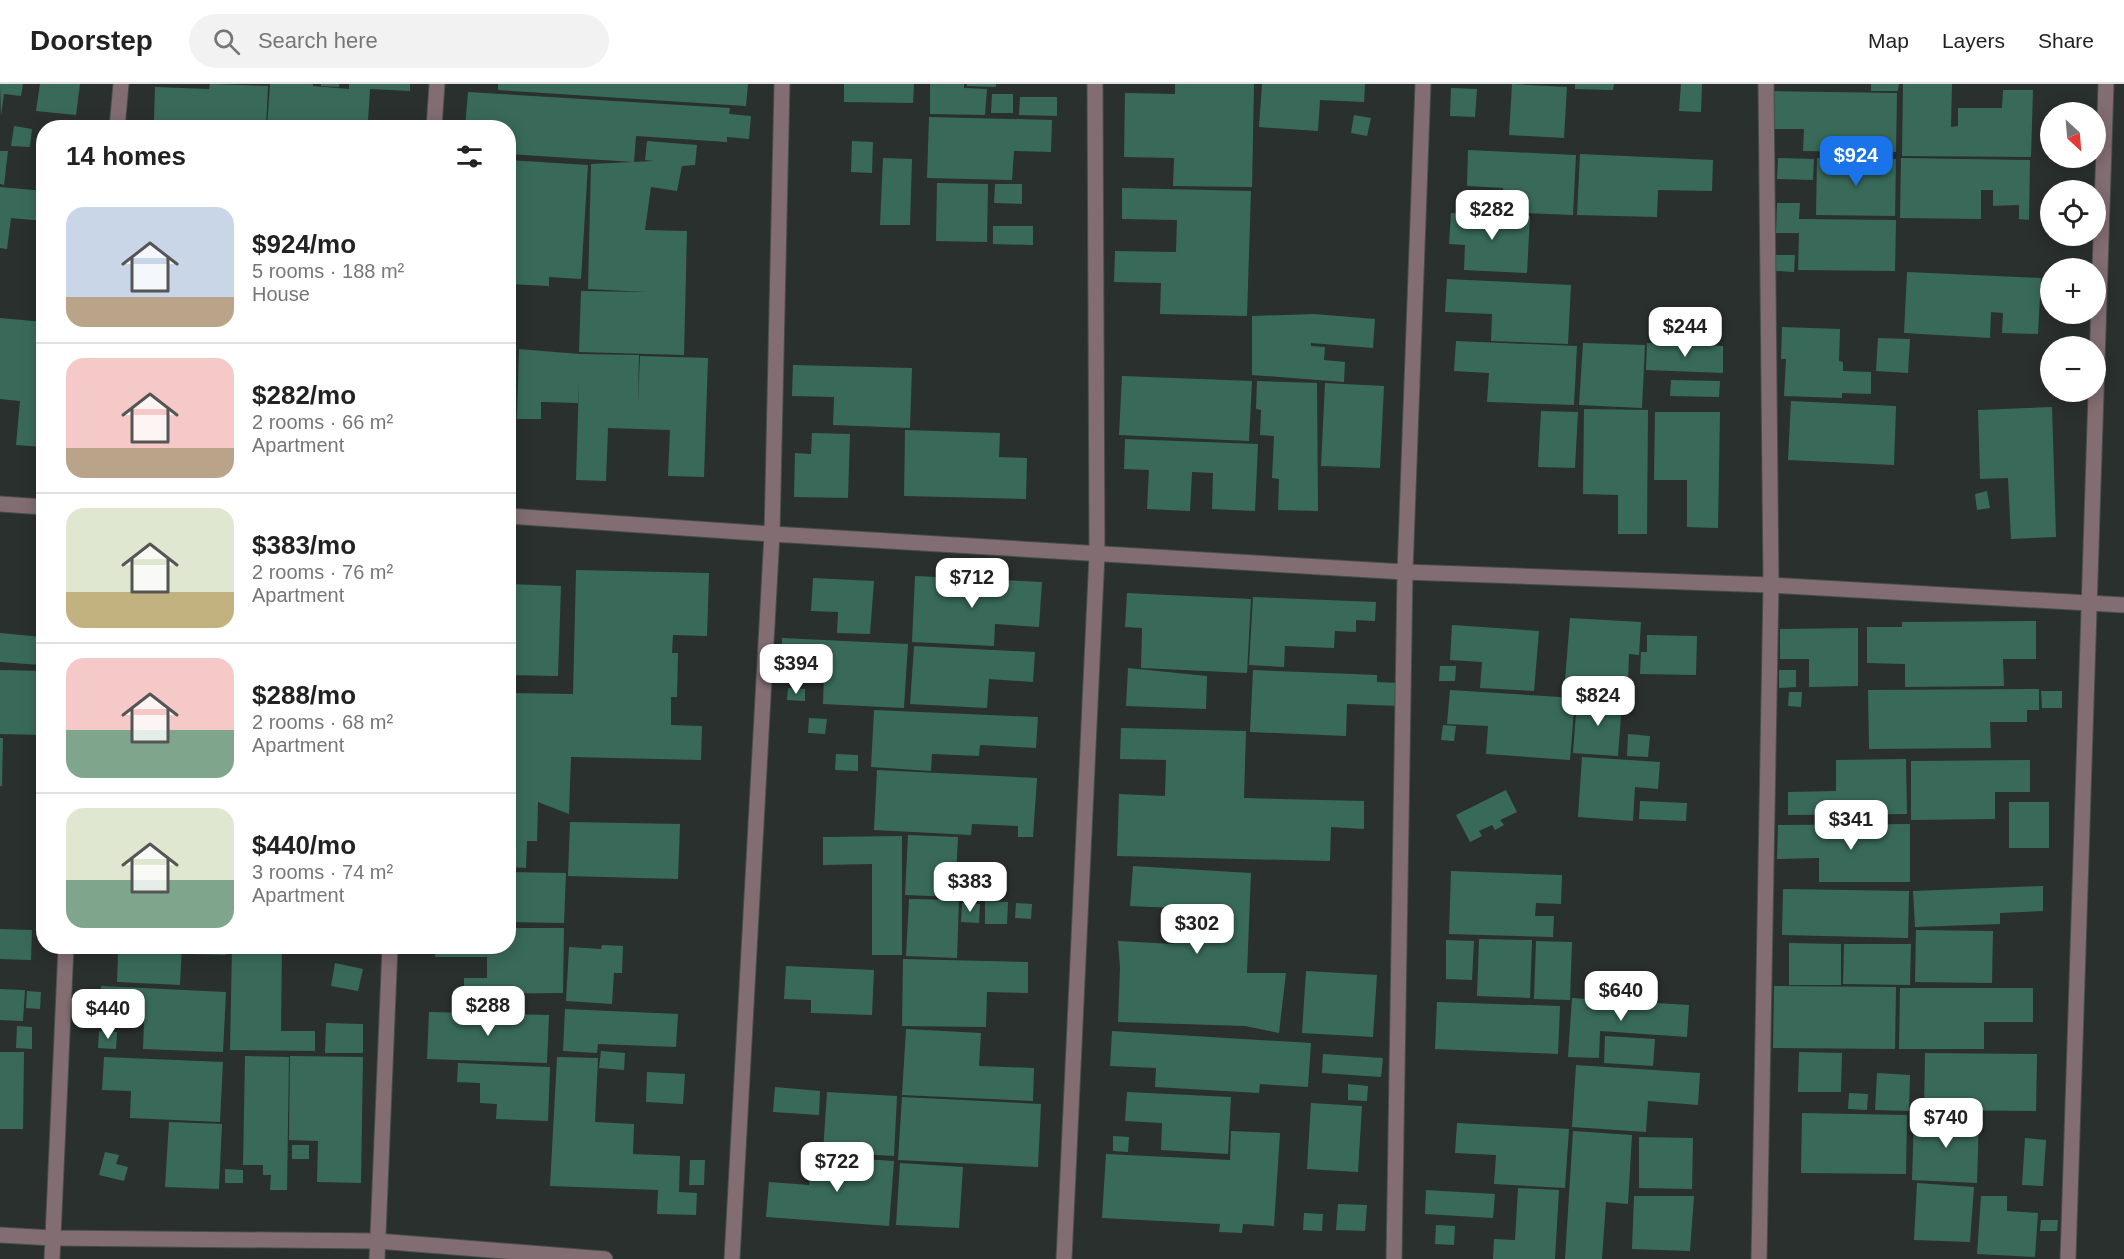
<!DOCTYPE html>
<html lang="en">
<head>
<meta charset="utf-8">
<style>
	body { margin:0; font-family:Arial,sans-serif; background:#f2f2f2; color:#222; height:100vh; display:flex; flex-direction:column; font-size:22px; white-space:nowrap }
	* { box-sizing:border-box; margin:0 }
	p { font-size:20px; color:#767676 }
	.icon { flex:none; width:33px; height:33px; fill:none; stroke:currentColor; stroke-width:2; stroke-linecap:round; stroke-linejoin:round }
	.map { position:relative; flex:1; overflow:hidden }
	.drawer { position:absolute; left:36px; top:36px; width:480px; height:834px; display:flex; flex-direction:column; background:#fff; border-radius:24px; box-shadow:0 3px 15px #0003 }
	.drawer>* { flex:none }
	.needle { width:39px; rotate:154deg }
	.fabs { position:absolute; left:2040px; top:18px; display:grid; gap:12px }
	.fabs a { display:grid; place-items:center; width:66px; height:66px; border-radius:50%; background:#fff; box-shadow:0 3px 15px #0003; font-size:30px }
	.price { position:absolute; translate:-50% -51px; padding:0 14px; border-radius:12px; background:#fff; color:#222; font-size:20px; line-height:39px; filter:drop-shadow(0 2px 3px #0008) }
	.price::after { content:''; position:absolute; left:50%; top:36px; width:18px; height:14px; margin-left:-9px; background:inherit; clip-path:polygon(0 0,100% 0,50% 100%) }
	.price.on { background:#1a73e8; color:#fff }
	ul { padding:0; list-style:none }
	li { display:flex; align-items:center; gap:18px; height:150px; padding:0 30px }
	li+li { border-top:2px solid #e0e0e0 }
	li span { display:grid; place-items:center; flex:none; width:168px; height:120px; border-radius:18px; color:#555 }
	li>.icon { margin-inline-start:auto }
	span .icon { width:72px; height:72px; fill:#fffc; stroke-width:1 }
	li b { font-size:26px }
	h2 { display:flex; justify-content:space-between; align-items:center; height:72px; padding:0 30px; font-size:26px }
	header { display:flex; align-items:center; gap:36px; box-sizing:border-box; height:84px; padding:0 30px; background:#fff; border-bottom:2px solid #e0e0e0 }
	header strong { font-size:28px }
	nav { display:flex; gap:33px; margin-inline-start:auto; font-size:21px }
	.search { width:420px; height:54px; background:#f2f2f2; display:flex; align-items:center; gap:15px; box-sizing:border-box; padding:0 21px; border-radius:33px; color:#767676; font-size:22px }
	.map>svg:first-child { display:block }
</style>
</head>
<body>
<header>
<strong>Doorstep</strong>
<div class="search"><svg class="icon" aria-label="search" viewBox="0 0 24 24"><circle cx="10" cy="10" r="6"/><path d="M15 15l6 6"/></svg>Search here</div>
<nav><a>Map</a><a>Layers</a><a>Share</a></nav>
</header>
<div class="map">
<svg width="2124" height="1175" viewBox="0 0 2124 1175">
	<rect width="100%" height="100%" fill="#2a302e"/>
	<g fill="#396a59">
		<polygon points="0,0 23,0 21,12 4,10 1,32"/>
		<polygon points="40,0 80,0 76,31 36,27"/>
		<polygon points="210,0 268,2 266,44 207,44 208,39 154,36 155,3 209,5"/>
		<polygon points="270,0 313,0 313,2 349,5 349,0 410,0 410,7 370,5 368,37 347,36 347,44 267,44"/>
		<polygon points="321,0 339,0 339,3 321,2"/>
		<polygon points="498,0 748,0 746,22 498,6"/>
		<polygon points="844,0 914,0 913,19 844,18"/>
		<polygon points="930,0 964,0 964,4 987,5 985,31 930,30"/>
		<polygon points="967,0 996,0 996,3 967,2"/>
		<polygon points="1175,0 1254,0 1252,103 1173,102 1174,74 1124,73 1125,9 1175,10"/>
		<polygon points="1262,0 1365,0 1364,18 1320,16 1318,47 1259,43"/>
		<polygon points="1512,0 1567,3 1564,54 1509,51"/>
		<polygon points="1575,0 1614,0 1613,6 1575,5"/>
		<polygon points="1681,0 1702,0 1701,28 1679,27"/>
		<polygon points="1871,0 1899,0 1898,7 1871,7"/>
		<polygon points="1903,0 1952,0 1951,43 1958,42 1958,24 2002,24 2003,6 2033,6 2031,73 1902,72"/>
		<polygon points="1451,4 1477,5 1475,33 1450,32"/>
		<polygon points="1769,7 1897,9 1896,68 1803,67 1804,45 1769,45"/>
		<polygon points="468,8 730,24 729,30 751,32 749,55 727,53 727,58 636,52 634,78 508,70 508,44 465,44"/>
		<polygon points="992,10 1013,10 1013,29 991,29"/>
		<polygon points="1020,13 1057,13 1057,32 1019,31"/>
		<polygon points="1354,31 1371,34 1367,52 1351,49"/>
		<polygon points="929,33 1052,36 1051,68 1014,67 1012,96 927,94"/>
		<polygon points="14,42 32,45 30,63 11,62"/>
		<polygon points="647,57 697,61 695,81 682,82 677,107 651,103 645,146 687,147 684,271 579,268 581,207 648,208 588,205 591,80 654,77 645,76"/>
		<polygon points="852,57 873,58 872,89 851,88"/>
		<polygon points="1468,66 1576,71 1573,131 1502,128 1503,104 1467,102"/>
		<polygon points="0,67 8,67 4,101 0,100"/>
		<polygon points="1580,70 1713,76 1712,107 1658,106 1657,133 1577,131"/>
		<polygon points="883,74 912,75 910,141 880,141"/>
		<polygon points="1778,74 1814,75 1813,96 1777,95"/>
		<polygon points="1817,74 1896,75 1895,132 1816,131"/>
		<polygon points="1901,74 2030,76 2029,136 2019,135 2019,121 1993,122 1993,106 1981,106 1981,135 1900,134"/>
		<polygon points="508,76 588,81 581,195 549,193 549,202 508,200"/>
		<polygon points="937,99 988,100 987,158 936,157"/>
		<polygon points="995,100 1022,100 1022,120 994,119"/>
		<polygon points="0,103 44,107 44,137 11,134 7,165 0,164"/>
		<polygon points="1122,104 1251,107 1247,232 1160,230 1161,199 1114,198 1115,167 1176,168 1177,136 1122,135"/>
		<polygon points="1777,119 1800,119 1799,135 1896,136 1895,187 1798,186 1799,149 1776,149"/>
		<polygon points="1451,129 1530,132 1527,189 1464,186 1465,161 1449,160"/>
		<polygon points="993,142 1033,142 1033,161 993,160"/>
		<polygon points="1776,171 1795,171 1794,188 1776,187"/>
		<polygon points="1907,188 2041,194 2038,250 2002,249 2003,229 1991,228 1990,254 1904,249"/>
		<polygon points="1447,195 1571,201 1568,260 1491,257 1492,230 1445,228"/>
		<polygon points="1314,230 1375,235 1373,264 1311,259 1311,262 1325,263 1324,276 1345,278 1344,298 1252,291 1252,232"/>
		<polygon points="0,234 44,238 44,363 16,361 20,317 0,315"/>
		<polygon points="1782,243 1840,245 1839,277 1843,278 1843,287 1871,288 1871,310 1842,309 1842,314 1784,312 1786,275 1781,275"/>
		<polygon points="1878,254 1910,255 1908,289 1876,287"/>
		<polygon points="1456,257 1577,262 1574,321 1487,318 1489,289 1454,287"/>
		<polygon points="1583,259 1645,261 1642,324 1579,321"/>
		<polygon points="1647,259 1723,262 1723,289 1646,286"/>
		<polygon points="519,265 579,270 639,271 638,321 640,272 708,274 704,393 668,392 670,346 608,344 606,397 576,396 579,298 578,319 541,318 541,335 517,335"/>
		<polygon points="793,281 912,284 910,344 833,341 834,313 792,312"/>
		<polygon points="1122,292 1252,297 1249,357 1119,351"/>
		<polygon points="1671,296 1720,297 1719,313 1670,312"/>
		<polygon points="1257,297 1317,299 1318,427 1278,426 1279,395 1272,394 1274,352 1260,351 1261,326 1256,325"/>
		<polygon points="1325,299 1384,302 1380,384 1321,382"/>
		<polygon points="1791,317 1896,322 1894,381 1788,376"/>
		<polygon points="2052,323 2056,453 2011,455 2008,394 1980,395 1978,326"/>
		<polygon points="1584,325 1648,326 1647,450 1618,450 1618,411 1583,410"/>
		<polygon points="1541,327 1578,328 1575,384 1538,383"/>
		<polygon points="1655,328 1720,328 1718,444 1687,443 1687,396 1654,396"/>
		<polygon points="508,329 512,329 510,372 508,372"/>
		<polygon points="905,346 1000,349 999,373 1027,374 1026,415 904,412"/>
		<polygon points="812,349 850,350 848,414 794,413 795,369 811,370"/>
		<polygon points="1125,355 1258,360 1255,427 1212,425 1213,389 1192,388 1190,427 1147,425 1149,386 1124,385"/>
		<polygon points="1987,407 1990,424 1977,426 1975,410"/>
		<polygon points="576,486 709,489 707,552 673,551 672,569 678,569 677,613 671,613 671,641 702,642 701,676 571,673 569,730 538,718 537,757 527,757 526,784 508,783 508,609 573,610"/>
		<polygon points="915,492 1042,498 1039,543 995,540 994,562 912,558"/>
		<polygon points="813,494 874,497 870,550 837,549 838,528 811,527"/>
		<polygon points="508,500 561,502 558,592 508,591"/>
		<polygon points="1127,509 1251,515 1247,589 1141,584 1142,544 1125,543"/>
		<polygon points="1253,513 1376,518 1375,537 1356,536 1356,548 1335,547 1334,564 1285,562 1284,583 1249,581"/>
		<polygon points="1570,534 1641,538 1639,571 1629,570 1628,600 1565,596"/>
		<polygon points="2036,537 2036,575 2003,575 2004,602 1905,603 1905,580 1867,579 1867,543 1902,543 1902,538"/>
		<polygon points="1452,541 1539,547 1534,607 1480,604 1482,578 1450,576"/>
		<polygon points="1858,544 1858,602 1809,603 1809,575 1780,575 1780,545"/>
		<polygon points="0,549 42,553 40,581 0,578"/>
		<polygon points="1647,551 1697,552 1696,591 1640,590 1641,568 1647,568"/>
		<polygon points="782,554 908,560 904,624 823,620 824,590 781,589"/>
		<polygon points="914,562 1035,568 1033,598 989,595 987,624 910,620"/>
		<polygon points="1440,582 1456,582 1455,597 1439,597"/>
		<polygon points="1128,584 1207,592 1206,625 1126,622"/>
		<polygon points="0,586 44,587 44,651 0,650"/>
		<polygon points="1253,586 1377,591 1377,598 1400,599 1399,622 1347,620 1346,652 1250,648"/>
		<polygon points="1779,586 1796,586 1796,603 1779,604"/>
		<polygon points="788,604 805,605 805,617 787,616"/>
		<polygon points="2039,605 2039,626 2027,626 2027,638 1990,638 1991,664 1869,665 1868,606"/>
		<polygon points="1450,606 1575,614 1570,676 1486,670 1488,642 1447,640"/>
		<polygon points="2041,607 2062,607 2062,624 2042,624"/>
		<polygon points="1789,608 1802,608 1801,623 1788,622"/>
		<polygon points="1577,615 1622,618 1618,672 1573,669"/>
		<polygon points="874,626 1038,633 1036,664 980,661 979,672 932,670 931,687 871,683"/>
		<polygon points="809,634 827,635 825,650 808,649"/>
		<polygon points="1443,641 1456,642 1454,657 1441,656"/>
		<polygon points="1121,644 1246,647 1244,714 1364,717 1364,745 1331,743 1330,777 1117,772 1119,710 1165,712 1166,676 1120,675"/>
		<polygon points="1628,650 1650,652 1648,673 1627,672"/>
		<polygon points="0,654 3,654 2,702 0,702"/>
		<polygon points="836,670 858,671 858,687 835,686"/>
		<polygon points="1582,673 1660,678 1658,705 1635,703 1633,737 1578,733"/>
		<polygon points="1906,675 1907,730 1788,731 1788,708 1836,707 1836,676"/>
		<polygon points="2030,676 2030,708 1995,708 1995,735 1911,736 1911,677"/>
		<polygon points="877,686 1037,694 1033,753 1018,753 1018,742 972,740 971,751 874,746"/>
		<polygon points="1506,706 1517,728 1500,736 1504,741 1495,746 1492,741 1479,747 1482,752 1470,758 1456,731"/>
		<polygon points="1640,717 1687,719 1686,737 1639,735"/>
		<rect x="2009" y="718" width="40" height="46"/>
		<polygon points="570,738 680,740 678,795 568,792"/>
		<polygon points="1910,740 1910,798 1819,798 1819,774 1777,775 1778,741"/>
		<polygon points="908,751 958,753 955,813 905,811"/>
		<polygon points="902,752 902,871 872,871 872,780 823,781 823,753"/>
		<polygon points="1133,782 1251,789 1247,889 1286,889 1279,949 1245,942 1118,938 1120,884 1118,857 1173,860 1175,824 1130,822"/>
		<polygon points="1451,787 1562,791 1561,820 1536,819 1535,832 1554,832 1553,853 1449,850"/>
		<polygon points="508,788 566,789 564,839 508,838"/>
		<polygon points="960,791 980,793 978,812 958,810"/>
		<polygon points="2043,802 2043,827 2000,829 2000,840 1915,843 1913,807"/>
		<polygon points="1783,805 1909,807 1908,854 1782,851"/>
		<polygon points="909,815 959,816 957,874 906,872"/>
		<polygon points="985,817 1008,818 1007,840 985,840"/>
		<polygon points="962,819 980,820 979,839 961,838"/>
		<polygon points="1016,819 1032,820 1031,835 1015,834"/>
		<polygon points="508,844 564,844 563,909 464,910 464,894 487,894 487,873 435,873 435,862 508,862"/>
		<polygon points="0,845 32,846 31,876 0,875"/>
		<polygon points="1916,846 1993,847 1992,899 1915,898"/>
		<polygon points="1479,855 1532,856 1530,914 1477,912"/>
		<polygon points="1446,856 1474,857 1472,896 1446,895"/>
		<polygon points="1536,857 1572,858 1570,916 1534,915"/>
		<polygon points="1789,859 1841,860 1841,901 1789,901"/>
		<polygon points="1844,860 1911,860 1910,901 1843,900"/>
		<polygon points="602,861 623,862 622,889 614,889 612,920 566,917 569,863 601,865"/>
		<polygon points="96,862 182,862 180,901 117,898 118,868 96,867"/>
		<polygon points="189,862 226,862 226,871 188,870"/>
		<polygon points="232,862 282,862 281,947 315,947 315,967 230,966"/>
		<polygon points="903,875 1028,878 1028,909 987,908 986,943 902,942"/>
		<polygon points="335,879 363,885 358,907 331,902"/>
		<polygon points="786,882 874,886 872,931 811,929 811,916 784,915"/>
		<polygon points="1306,887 1377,891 1373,953 1302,949"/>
		<polygon points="101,902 226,908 223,968 143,965 144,937 100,935"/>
		<polygon points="1774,902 1896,903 1895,965 1773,964"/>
		<polygon points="1900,904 2033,904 2033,938 1984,938 1984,965 1899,965"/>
		<polygon points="0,905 25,906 23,937 0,936"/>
		<polygon points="27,907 41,908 40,925 26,924"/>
		<polygon points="1572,914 1689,921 1687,953 1600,947 1599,974 1568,973"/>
		<polygon points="1437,918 1560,922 1558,970 1435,965"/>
		<polygon points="565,925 678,930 676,963 598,960 597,969 563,967"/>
		<polygon points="429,928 549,931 547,979 427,975"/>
		<polygon points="326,939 363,940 363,969 325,969"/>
		<polygon points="17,942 32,943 32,965 16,964"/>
		<polygon points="906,945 981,949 979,982 1034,984 1033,1017 902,1011"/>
		<polygon points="99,947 117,948 116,965 98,964"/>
		<polygon points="1112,947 1311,959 1308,1003 1260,1000 1259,1009 1155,1003 1156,984 1110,982"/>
		<polygon points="1605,952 1655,955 1653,982 1604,979"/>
		<polygon points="601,967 625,969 624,986 599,984"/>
		<polygon points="0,968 24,968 23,1045 0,1045"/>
		<polygon points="1799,968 1842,969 1841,1008 1798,1008"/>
		<polygon points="1925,969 2037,970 2036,1027 1924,1026"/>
		<polygon points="1323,970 1383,974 1381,993 1322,989"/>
		<polygon points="245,972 289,973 287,1106 270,1106 271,1091 263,1091 263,1081 243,1081"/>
		<polygon points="290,972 363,973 361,1099 317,1098 318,1057 289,1056"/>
		<polygon points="104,973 223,978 220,1038 130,1034 131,1007 102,1006"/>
		<polygon points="557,973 598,974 595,1038 634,1040 633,1070 680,1072 679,1108 697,1109 696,1131 657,1130 658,1106 550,1102"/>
		<polygon points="458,979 550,983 548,1037 496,1035 497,1020 480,1019 480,999 457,998"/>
		<polygon points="1576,981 1700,989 1698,1021 1648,1017 1646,1048 1572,1043"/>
		<polygon points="647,988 685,990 683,1020 646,1018"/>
		<polygon points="1877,989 1910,991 1909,1027 1875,1026"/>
		<polygon points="1348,1000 1368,1002 1367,1017 1348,1016"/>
		<polygon points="775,1003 820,1007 819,1031 773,1028"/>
		<polygon points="827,1008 897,1012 894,1072 823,1068"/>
		<polygon points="1127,1008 1231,1013 1228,1070 1161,1066 1162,1039 1125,1037"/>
		<polygon points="1849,1009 1868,1010 1867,1026 1848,1025"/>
		<polygon points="902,1013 1041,1020 1038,1083 898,1076"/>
		<polygon points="1311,1019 1362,1022 1358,1088 1307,1085"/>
		<polygon points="1802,1029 1907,1031 1906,1090 1801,1089"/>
		<polygon points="1914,1032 1979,1034 1977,1099 1912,1096"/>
		<polygon points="169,1038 222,1040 219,1105 165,1103"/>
		<polygon points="1457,1039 1569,1045 1565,1104 1494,1100 1496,1071 1455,1069"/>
		<polygon points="1231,1047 1280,1049 1274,1142 1243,1140 1242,1149 1219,1148 1220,1140 1102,1134 1106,1070 1230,1076"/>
		<polygon points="1573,1047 1632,1051 1628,1120 1606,1118 1602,1175 1565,1175"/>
		<polygon points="1113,1052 1129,1053 1128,1068 1113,1067"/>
		<polygon points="1639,1053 1693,1054 1692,1105 1639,1104"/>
		<polygon points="2025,1054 2046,1056 2043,1102 2022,1101"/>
		<rect x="292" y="1061" width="17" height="14"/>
		<polygon points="105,1068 119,1071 116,1080 128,1083 124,1097 99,1091"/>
		<polygon points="812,1072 894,1077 889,1142 766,1133 769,1098 809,1101"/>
		<polygon points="690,1076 705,1076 704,1101 689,1101"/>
		<polygon points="900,1079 963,1083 959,1144 896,1141"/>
		<polygon points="225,1085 243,1086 243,1099 225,1099"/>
		<polygon points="1917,1099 1974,1103 1970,1158 1914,1156"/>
		<polygon points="1518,1104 1559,1106 1555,1175 1493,1175 1494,1155 1515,1156"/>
		<polygon points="1426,1106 1495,1110 1493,1134 1425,1130"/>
		<polygon points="1634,1112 1694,1112 1690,1167 1632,1165"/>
		<polygon points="1981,1112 2007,1112 2007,1127 2038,1129 2035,1173 1977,1170"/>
		<polygon points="1338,1120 1367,1121 1365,1147 1336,1146"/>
		<polygon points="1304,1129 1323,1130 1322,1147 1303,1146"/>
		<polygon points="2041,1136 2058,1136 2057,1147 2040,1147"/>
		<polygon points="1436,1141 1455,1142 1454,1161 1435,1160"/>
	</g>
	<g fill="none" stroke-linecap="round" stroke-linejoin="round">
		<defs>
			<g id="minor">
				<polyline points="117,44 121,0"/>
				<polyline points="434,44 437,0"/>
				<polyline points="0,420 44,423"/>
				<polyline points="508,432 772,450 1405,488 1771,501 2124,521"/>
				<polyline points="0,1151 53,1154 377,1157 605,1175"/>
				<polyline points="52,1175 66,862"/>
				<polyline points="377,1175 390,862"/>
				<polyline points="732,1175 772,450 782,0"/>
				<polyline points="1064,1175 1097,470 1095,0"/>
				<polyline points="1394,1175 1405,488 1423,0"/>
				<polyline points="1759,1175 1771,501 1766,0"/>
				<polyline points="2068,1175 2106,0"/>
			</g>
		</defs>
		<use href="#minor" stroke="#474d4b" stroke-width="17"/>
		<use href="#minor" stroke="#826d72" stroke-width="15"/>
	</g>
</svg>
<div class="fabs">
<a><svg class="needle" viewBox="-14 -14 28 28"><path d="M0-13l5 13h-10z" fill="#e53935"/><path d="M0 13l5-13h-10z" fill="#767676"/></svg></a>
<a><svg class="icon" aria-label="locate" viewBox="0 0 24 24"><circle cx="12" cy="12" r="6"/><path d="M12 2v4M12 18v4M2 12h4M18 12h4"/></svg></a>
<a>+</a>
<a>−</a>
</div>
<b class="price on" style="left:1856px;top:103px">$924</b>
<b class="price" style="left:1492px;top:157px">$282</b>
<b class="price" style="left:1685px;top:274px">$244</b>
<b class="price" style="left:972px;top:525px">$712</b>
<b class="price" style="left:796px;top:611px">$394</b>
<b class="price" style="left:1598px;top:643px">$824</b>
<b class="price" style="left:1851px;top:767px">$341</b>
<b class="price" style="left:970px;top:829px">$383</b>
<b class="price" style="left:1197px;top:871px">$302</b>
<b class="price" style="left:1621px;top:938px">$640</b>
<b class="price" style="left:488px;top:953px">$288</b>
<b class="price" style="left:108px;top:956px">$440</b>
<b class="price" style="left:1946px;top:1065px">$740</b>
<b class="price" style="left:837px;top:1109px">$722</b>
<section class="drawer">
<h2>14 homes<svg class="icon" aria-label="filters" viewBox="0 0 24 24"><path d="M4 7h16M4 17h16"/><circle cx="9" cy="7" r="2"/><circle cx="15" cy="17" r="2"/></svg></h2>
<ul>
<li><span style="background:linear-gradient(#c9d6e8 75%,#b9a48a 0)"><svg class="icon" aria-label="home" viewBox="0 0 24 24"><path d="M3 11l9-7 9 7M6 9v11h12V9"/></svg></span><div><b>$924/mo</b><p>5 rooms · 188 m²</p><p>House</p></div></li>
<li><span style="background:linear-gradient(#f6c9c9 75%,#b9a48a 0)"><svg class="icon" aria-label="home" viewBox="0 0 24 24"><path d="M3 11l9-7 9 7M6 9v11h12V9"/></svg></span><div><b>$282/mo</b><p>2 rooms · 66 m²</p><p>Apartment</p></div></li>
<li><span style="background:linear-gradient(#dfe7d0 70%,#c2b280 0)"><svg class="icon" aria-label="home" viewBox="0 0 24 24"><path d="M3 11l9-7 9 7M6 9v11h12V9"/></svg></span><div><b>$383/mo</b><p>2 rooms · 76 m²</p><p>Apartment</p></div></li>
<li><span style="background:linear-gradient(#f6c9c9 60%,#7fa58c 0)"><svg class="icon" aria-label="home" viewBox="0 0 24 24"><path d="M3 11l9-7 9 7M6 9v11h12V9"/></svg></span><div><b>$288/mo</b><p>2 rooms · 68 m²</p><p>Apartment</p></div></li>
<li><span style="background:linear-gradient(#dfe7d0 60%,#7fa58c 0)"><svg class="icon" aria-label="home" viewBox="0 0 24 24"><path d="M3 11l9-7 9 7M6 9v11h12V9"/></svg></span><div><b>$440/mo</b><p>3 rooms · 74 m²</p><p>Apartment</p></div></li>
</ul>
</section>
</div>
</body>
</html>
